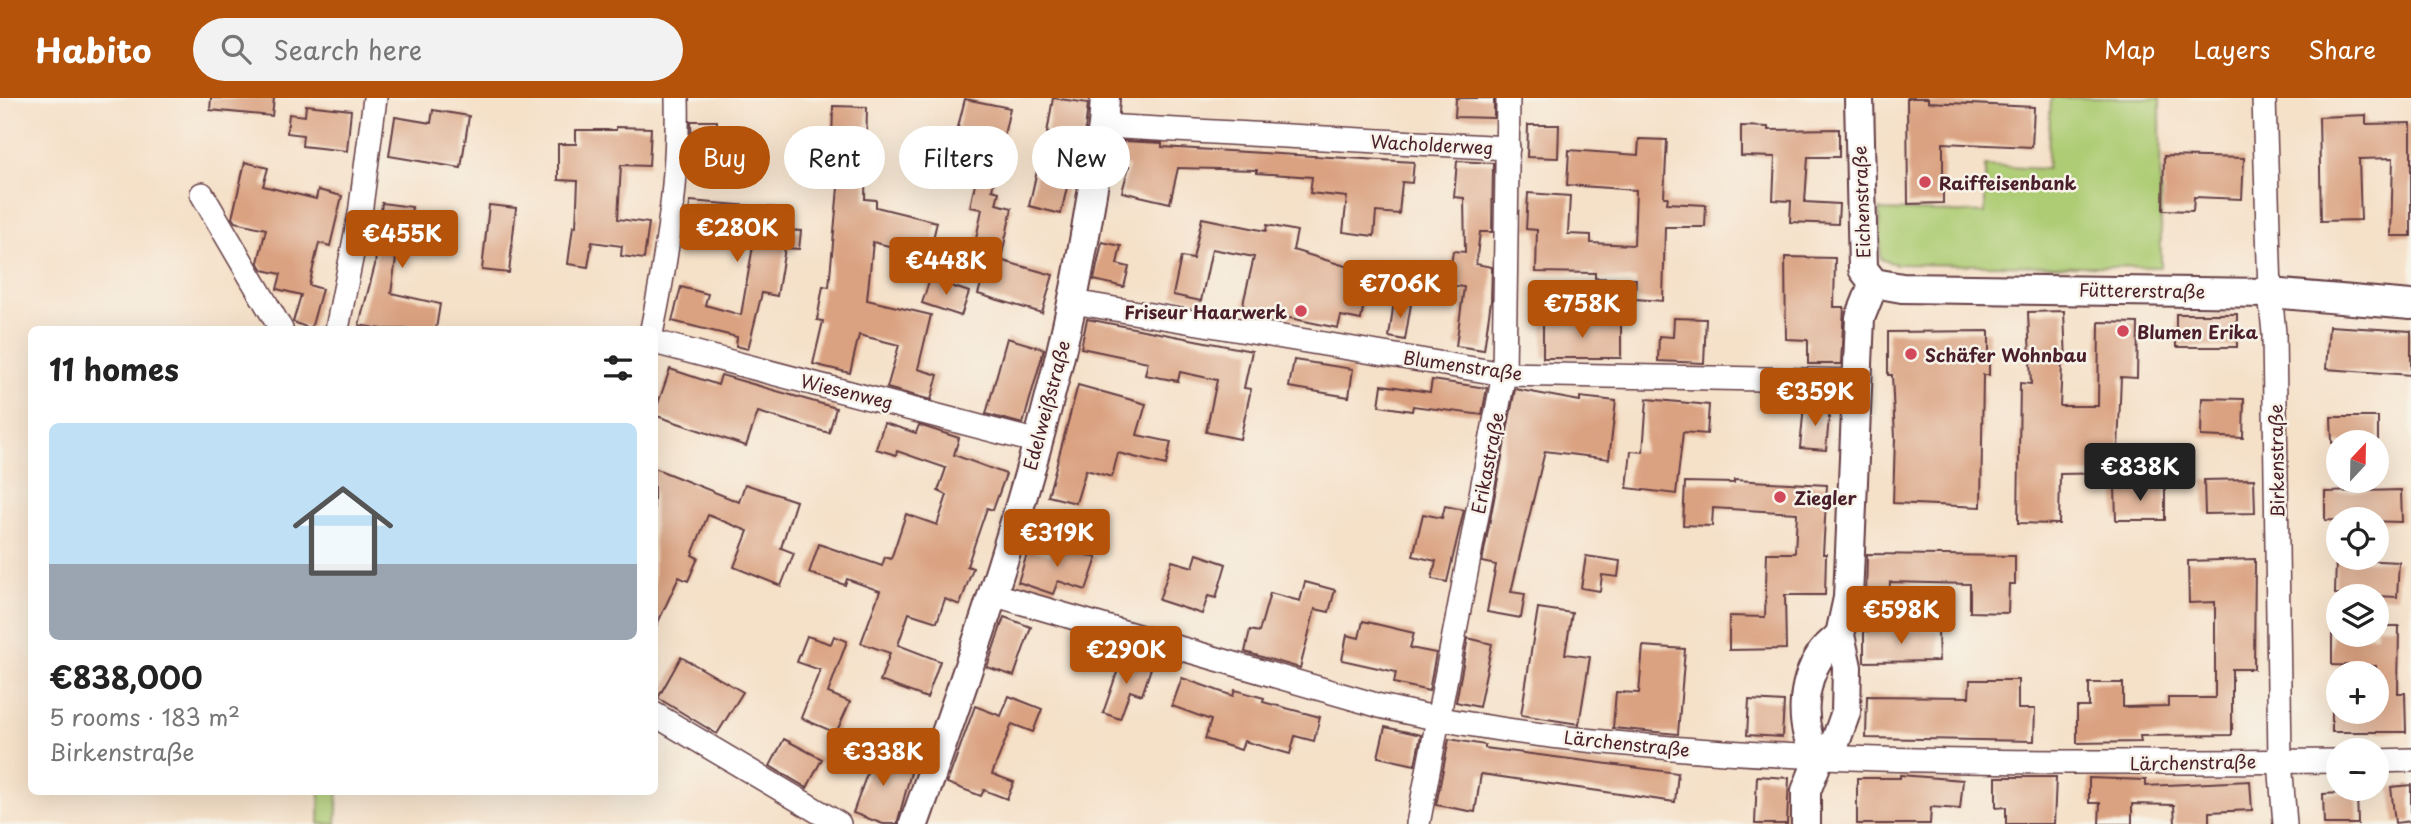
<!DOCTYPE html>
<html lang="en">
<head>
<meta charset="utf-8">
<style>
	body { margin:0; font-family:"Playpen Sans",sans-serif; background:#f2f2f2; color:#222; height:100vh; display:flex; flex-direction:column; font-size:26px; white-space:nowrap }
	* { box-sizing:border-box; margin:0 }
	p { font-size:23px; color:#767676 }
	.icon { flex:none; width:38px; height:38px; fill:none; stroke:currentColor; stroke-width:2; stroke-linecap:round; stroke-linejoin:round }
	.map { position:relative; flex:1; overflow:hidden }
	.side { position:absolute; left:28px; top:228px; width:630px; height:469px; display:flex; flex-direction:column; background:#fff; border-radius:10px; box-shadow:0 7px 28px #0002 }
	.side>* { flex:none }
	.guide { position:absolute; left:679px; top:28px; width:665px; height:63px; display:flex; gap:14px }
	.needle { width:46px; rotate:22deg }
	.fabs { position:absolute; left:2326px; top:332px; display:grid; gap:14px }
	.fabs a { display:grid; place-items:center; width:63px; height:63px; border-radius:50%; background:#fff; box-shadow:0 7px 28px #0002; font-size:35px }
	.price { position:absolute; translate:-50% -60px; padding:0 16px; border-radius:7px; background:#b45309; color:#fff; font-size:23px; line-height:46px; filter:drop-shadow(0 2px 4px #0008) }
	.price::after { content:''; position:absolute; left:50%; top:42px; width:21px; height:16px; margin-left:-10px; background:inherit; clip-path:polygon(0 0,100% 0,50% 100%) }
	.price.selected { background:#222; color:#fff }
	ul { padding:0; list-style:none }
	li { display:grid; align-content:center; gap:14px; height:371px; padding:0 21px }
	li+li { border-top:2px solid #e0e0e0 }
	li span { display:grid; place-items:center; height:217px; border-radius:10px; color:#555 }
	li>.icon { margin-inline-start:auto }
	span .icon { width:126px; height:126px; fill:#fffc; stroke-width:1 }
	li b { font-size:30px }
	h2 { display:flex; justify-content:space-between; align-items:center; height:84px; padding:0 21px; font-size:30px }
	.tag { padding:0 24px; border-radius:32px; background:#fff; box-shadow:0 7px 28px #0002; font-size:24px; line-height:63px }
	.tag.selected { background:#b45309; color:#fff }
	header { display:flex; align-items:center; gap:42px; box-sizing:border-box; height:98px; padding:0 35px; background:#b45309; color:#fff }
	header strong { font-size:33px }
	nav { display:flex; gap:38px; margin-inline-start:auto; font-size:24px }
	.search { width:490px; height:63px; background:#f2f2f2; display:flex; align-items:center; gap:18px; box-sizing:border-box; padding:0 24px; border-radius:38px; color:#767676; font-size:26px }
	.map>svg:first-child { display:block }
</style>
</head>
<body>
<header>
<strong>Habito</strong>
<div class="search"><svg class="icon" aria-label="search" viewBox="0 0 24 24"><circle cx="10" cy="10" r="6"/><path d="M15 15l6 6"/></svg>Search here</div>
<nav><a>Map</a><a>Layers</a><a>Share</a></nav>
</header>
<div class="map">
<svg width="2411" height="726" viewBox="0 0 2411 726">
	<rect width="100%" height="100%" fill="#f7f3e8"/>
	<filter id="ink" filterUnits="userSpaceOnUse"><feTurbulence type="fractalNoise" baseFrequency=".0143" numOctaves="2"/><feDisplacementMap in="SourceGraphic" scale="14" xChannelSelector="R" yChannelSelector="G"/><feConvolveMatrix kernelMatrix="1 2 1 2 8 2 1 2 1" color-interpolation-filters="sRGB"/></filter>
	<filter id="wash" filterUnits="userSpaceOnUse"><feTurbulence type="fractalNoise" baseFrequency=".00686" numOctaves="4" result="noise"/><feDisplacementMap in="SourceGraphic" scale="28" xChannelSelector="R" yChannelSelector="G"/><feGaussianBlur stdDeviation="1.57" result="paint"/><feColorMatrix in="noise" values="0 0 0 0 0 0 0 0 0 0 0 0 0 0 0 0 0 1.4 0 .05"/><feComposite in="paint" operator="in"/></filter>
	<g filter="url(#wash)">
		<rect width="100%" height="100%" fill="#f5e0c8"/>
		<g fill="#adcc73" stroke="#7c764f" stroke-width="2">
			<polygon points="2051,0 2160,0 2161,169 1895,166 1881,161 1879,112 1985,115 1985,68 2047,71"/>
			<polygon points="320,693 338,693 336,726 319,726"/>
		</g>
		<g id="blocks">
			<g fill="#daa281">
				<polygon points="211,0 274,0 272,18 210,12"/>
				<polygon points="1053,0 1088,5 1084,42 1047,35"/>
				<polygon points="1456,0 1494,0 1494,20 1455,19"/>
				<polygon points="1907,0 1928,0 1928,4 2034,9 2032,49 1943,45 1943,105 1908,106"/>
				<polygon points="965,1 1010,10 992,92 999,94 996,106 1012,110 1001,161 996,161 1053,177 1042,215 978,196 989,159 973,156 982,111 970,109 978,71 949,65"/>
				<polygon points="306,7 351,12 347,53 302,48 303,37 287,35 289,16 305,18"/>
				<polygon points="833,8 867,9 865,101 876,102 876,109 937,124 929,158 873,144 867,202 931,217 918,271 938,277 931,302 887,290 899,247 859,237 850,275 813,266 823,223 817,222 823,188 829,189 839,79 831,79"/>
				<polygon points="433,12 469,18 461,70 389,58 395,19 431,25"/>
				<polygon points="2366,17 2366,26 2411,25 2411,138 2391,138 2393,60 2359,61 2361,122 2321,123 2319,19"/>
				<polygon points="691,23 717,23 718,62 692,62"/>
				<polygon points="1528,27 1559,27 1558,60 1527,59"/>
				<polygon points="1741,28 1768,29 1768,32 1839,31 1839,59 1808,59 1805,104 1839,106 1838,126 1790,124 1791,103 1773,102 1775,59 1741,58"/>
				<polygon points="616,29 651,30 649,68 621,67 618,121 649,125 644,161 621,158 622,148 592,144 588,169 568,166 573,128 576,129 578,83 558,82 558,46 576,46 576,32 616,32"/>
				<polygon points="1639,41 1667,42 1664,99 1668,99 1667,105 1706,107 1705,129 1665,129 1663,203 1635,201 1636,181 1595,180 1595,175 1536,174 1537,132 1526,131 1528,95 1570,98 1568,136 1591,137 1591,145 1634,147 1636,92 1567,87 1569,52 1638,57"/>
				<polygon points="1123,43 1162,45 1162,49 1414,64 1412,85 1402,84 1399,116 1376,114 1374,138 1343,134 1347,99 1310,95 1312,79 1257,75 1257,72 1178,70 1170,105 1122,94 1129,68 1123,68"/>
				<polygon points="2164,58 2244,60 2242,101 2194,99 2193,113 2163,112"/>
				<polygon points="1457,63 1493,65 1492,134 1480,134 1476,166 1492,169 1491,203 1484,252 1456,248 1464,189 1448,187 1453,153 1465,154 1464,100 1454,99"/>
				<polygon points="245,64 268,70 263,88 316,101 318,92 342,98 330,148 319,145 309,187 322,191 311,231 293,224 301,197 277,191 281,176 263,172 258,164 266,131 235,124 232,120"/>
				<polygon points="1037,73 1069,80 1061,116 1029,108"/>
				<polygon points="690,103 776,110 774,131 801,133 799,151 785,150 777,198 762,195 748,251 736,248 737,239 672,223 681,189 708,196 705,207 741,217 753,148 688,143"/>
				<polygon points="382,105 412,109 411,116 449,121 445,154 398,147 391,195 440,206 436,231 382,231 359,227 375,167"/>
				<polygon points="489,107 516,110 509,175 482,172"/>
				<polygon points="1202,120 1266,133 1267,127 1297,133 1293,152 1352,170 1347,193 1365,198 1361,222 1341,218 1338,230 1242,210 1254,159 1212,151 1201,203 1173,197 1181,159 1193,161"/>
				<polygon points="1102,144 1121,148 1117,166 1129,169 1124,189 1094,182"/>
				<polygon points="1785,159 1835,160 1834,209 1844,209 1841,266 1808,266 1808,242 1786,241"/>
				<polygon points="930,181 969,194 961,218 922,205"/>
				<polygon points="1394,203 1411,206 1405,242 1389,239"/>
				<polygon points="2064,213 2066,265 2062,265 2060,308 2098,308 2099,224 2138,225 2137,280 2121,279 2117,375 2060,376 2059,426 2018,425 2020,285 2031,286 2028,214"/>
				<rect x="2176" y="216" width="61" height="33"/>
				<polygon points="1674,220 1706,221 1704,265 1658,263 1659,238 1673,239"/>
				<polygon points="1087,221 1252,253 1244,290 1251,291 1240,341 1206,334 1217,282 1180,274 1178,283 1145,277 1148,264 1081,250"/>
				<rect x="1543" y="223" width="78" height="37"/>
				<polygon points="2329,228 2411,233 2411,277 2326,271"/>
				<polygon points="1989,233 1989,277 1983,277 1981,409 1893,405 1895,340 1892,277 1888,277 1888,234"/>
				<polygon points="1007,240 1044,251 1023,326 986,316"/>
				<polygon points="1294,262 1353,271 1349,299 1289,289"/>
				<polygon points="670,271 718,287 721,277 836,310 829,335 758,314 746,348 654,317"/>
				<polygon points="1432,282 1487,290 1482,317 1413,308 1412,313 1379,308 1382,287 1430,294"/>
				<polygon points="1078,287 1146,306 1137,337 1171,344 1166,367 1118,355 1112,379 1086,372 1076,405 1048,398"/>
				<polygon points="1515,291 1580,303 1580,299 1616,303 1609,361 1545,353 1511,494 1525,496 1521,520 1487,514 1496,467 1482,464"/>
				<polygon points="2202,300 2244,301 2243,340 2201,338"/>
				<polygon points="1647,301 1709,307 1707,336 1683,334 1676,396 1627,390 1631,353 1643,354"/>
				<polygon points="1804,307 1830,309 1826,352 1800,350"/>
				<polygon points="2331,319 2378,319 2378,345 2332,345"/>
				<polygon points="884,325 916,335 919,327 959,340 954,357 1006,376 993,412 987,410 967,468 973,470 960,507 945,501 937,524 909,515 898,547 940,563 927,600 880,583 890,555 861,545 880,493 847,481 845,487 809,475 819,446 882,468 885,459 891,461 906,416 937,427 947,397 938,393 946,370 897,353 896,357 876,351"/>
				<polygon points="654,370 739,404 745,386 796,403 781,450 794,455 781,488 734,469 748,433 708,417 692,457 698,460 688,483 679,479 654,533"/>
				<polygon points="2254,381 2255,415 2205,416 2204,382"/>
				<polygon points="1734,382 1827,387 1823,456 1826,456 1825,497 1785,497 1786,551 1729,552 1729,518 1765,519 1767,455 1795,455 1797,415 1713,410 1712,428 1683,427 1685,384 1734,385"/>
				<polygon points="2115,389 2165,389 2165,422 2116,422"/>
				<polygon points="2401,392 2402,424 2325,422 2325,394"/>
				<polygon points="1445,408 1464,412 1447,484 1432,481 1436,463 1413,458 1423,416 1442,420"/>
				<polygon points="1054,446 1097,460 1086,492 1058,483 1053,496 1018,484 1029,450 1051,457"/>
				<polygon points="1197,456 1226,466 1216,500 1208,498 1202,516 1159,502 1172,463 1193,469"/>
				<polygon points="1867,456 2015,458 2015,486 2009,486 2008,515 1970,514 1970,486 1890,484 1889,499 1866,499"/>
				<polygon points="1586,458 1620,463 1618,479 1602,477 1600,493 1581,490"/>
				<polygon points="2255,461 2254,571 2232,571 2232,637 2140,638 2141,644 2077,645 2077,609 2089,609 2089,585 2123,585 2123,609 2168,608 2168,600 2215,600 2215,504 2189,505 2188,463"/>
				<polygon points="2336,461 2399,464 2397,499 2335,496"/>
				<polygon points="1305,484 1335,492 1329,514 1315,511 1300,570 1245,554 1250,532 1259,534 1270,495 1300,503"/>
				<polygon points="1538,510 1572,515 1565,556 1590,559 1579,626 1521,617"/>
				<polygon points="1004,519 1031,529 1014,578 987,569"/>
				<polygon points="1363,523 1414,535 1410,550 1436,555 1429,593 1394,585 1396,574 1342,562 1347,537 1359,540"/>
				<polygon points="2376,528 2399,528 2398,595 2405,595 2406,634 2332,634 2332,614 2376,614 2376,568 2332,567 2332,537 2376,537"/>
				<polygon points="1864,533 1938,533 1939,563 1864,564"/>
				<polygon points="807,538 831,546 834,538 847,543 828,595 850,604 836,635 801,620 820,572 797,564"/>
				<polygon points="1468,540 1492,546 1479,609 1456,604"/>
				<polygon points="1643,548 1685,551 1678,636 1613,630 1616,594 1639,595"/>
				<polygon points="681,559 743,594 717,636 658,600"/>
				<polygon points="1122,560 1151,570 1142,597 1130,593 1120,621 1103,615"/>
				<polygon points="1182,580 1233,598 1235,592 1264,600 1263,604 1320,619 1314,643 1295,638 1290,656 1244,643 1241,652 1205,641 1211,622 1172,608"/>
				<polygon points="1970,582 2018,582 2018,611 2035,611 2034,643 1866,640 1867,598 1969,599"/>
				<polygon points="1009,598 1042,611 1033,634 1012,626 992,676 1014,684 1007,701 984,692 981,698 947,685 975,608 1001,618"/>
				<polygon points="1749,602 1784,604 1782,639 1747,637"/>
				<polygon points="1385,629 1421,637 1415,667 1378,659"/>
				<polygon points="784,641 822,661 807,690 770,668"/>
				<polygon points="1449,641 1485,647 1485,650 1678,675 1675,704 1481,676 1475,714 1436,707"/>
				<polygon points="864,651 913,667 897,726 883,726 853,715 869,670 859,667"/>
				<polygon points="1900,677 1963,682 1960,711 1931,709 1930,726 1857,726 1857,680 1900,680"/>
				<polygon points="1757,678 1789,680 1787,726 1755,726"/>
				<polygon points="1996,679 2056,679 2054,726 2006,726 2006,709 1996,710"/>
				<polygon points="2089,680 2146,682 2146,688 2250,683 2252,712 2209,714 2209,726 2175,726 2174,707 2132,706 2132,726 2099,726 2100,705 2089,705"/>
				<polygon points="2411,687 2411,723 2395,725 2391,689"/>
				<polygon points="2357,694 2358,726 2324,726 2323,696"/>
			</g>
		</g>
	</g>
	<g filter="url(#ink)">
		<use href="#blocks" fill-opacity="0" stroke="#643c43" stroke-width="2"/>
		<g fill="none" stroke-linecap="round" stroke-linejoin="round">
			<defs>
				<g id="minor">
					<polyline points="2264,0 2270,195 2274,235 2280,663 2285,726"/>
					<polyline points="1103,28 1508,50"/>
					<polyline points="202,96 281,231"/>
					<polyline points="1073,204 1504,276 1859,283"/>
					<polyline points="337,231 360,116 375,0"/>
					<path d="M652 231C668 154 679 78 677 0"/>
					<polyline points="654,244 1038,344"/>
					<path d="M992 496 1380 608C1493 635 1610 646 1725 654 1929 667 2134 664 2338 663"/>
					<polyline points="654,616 839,726"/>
					<polyline points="2376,663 2411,662"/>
					<polyline points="1418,726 1504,276 1508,0"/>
				</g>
				<g id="tertiary">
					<polyline points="1859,0 1863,171 1874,185 1902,190 2270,195 2411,207"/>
					<path d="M1819 660C1798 631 1801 586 1821 556 1825 549 1834 543 1840 537"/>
					<path d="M914 726C975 555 1034 382 1072 205 1085 146 1093 86 1103 28L1105 0"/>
					<polyline points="1806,726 1806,693 1819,660 1835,645 1846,614 1847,569 1840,537 1848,500 1860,220 1874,185"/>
				</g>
			</defs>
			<use href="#minor" stroke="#643c43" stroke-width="26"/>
			<use href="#tertiary" stroke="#643c43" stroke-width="32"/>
			<use href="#minor" stroke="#fff" stroke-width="23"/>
			<use href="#tertiary" stroke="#fff" stroke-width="28"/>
		</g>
	</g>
	<g fill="#d1495b" stroke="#f7f3e8" stroke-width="2.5">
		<circle cx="1925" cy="84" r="7"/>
		<circle cx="1301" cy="213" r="7"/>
		<circle cx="2123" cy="233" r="7"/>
		<circle cx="1911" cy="256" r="7"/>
		<circle cx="1780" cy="399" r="7"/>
	</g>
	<g text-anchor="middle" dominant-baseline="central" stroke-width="5" stroke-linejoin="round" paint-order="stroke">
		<g font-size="18" fill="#4a1f2b" stroke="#f7f3e8">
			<text transform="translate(1432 46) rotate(3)">Wacholderweg</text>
			<text transform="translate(1861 104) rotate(-92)">Eichenstraße</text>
			<text transform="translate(2142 192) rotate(1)">Füttererstraße</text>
			<text transform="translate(1463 267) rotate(8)">Blumenstraße</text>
			<text transform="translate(847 293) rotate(14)">Wiesenweg</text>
			<text transform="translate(1046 307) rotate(-75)">Edelweißstraße</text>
			<text transform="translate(2276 363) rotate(-91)">Birkenstraße</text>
			<text transform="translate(1487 365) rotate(-79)">Erikastraße</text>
			<text transform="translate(1627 645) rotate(6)">Lärchenstraße</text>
			<text transform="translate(2193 664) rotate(-1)">Lärchenstraße</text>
		</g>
		<g font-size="18" font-weight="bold" fill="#4a1f2b" stroke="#f7f3e8" text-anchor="start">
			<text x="1939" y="84">Raiffeisenbank</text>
			<text x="1287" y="213" text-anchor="end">Friseur Haarwerk</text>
			<text x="2137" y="233">Blumen Erika</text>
			<text x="1925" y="256">Schäfer Wohnbau</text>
			<text x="1794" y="399">Ziegler</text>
		</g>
	</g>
</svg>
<div class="fabs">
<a><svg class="needle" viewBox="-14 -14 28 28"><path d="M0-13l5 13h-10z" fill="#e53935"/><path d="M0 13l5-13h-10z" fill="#767676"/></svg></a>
<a><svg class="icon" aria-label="locate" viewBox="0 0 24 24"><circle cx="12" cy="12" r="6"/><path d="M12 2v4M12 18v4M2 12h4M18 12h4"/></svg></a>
<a><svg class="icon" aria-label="layers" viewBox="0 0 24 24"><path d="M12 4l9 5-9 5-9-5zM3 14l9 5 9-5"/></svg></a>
<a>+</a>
<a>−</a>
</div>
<b class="price" style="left:737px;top:166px">€280K</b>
<b class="price" style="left:402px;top:172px">€455K</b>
<b class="price" style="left:946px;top:199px">€448K</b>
<b class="price" style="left:1400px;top:222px">€706K</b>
<b class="price" style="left:1582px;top:242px">€758K</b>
<b class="price" style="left:1815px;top:330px">€359K</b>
<b class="price selected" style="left:2140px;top:405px">€838K</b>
<b class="price" style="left:1057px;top:471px">€319K</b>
<b class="price" style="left:1901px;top:548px">€598K</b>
<b class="price" style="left:1126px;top:588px">€290K</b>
<b class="price" style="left:883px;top:690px">€338K</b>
<div class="guide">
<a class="tag selected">Buy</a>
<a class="tag">Rent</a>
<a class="tag">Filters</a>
<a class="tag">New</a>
</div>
<section class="side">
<h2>11 homes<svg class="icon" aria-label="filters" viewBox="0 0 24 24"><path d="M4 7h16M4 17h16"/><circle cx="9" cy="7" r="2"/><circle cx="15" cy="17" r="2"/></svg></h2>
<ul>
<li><span style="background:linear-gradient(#bfe0f5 65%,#9aa5b1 0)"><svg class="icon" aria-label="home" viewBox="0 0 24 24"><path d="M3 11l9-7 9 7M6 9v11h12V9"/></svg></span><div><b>€838,000</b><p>5 rooms · 183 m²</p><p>Birkenstraße</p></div></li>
</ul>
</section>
</div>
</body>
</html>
